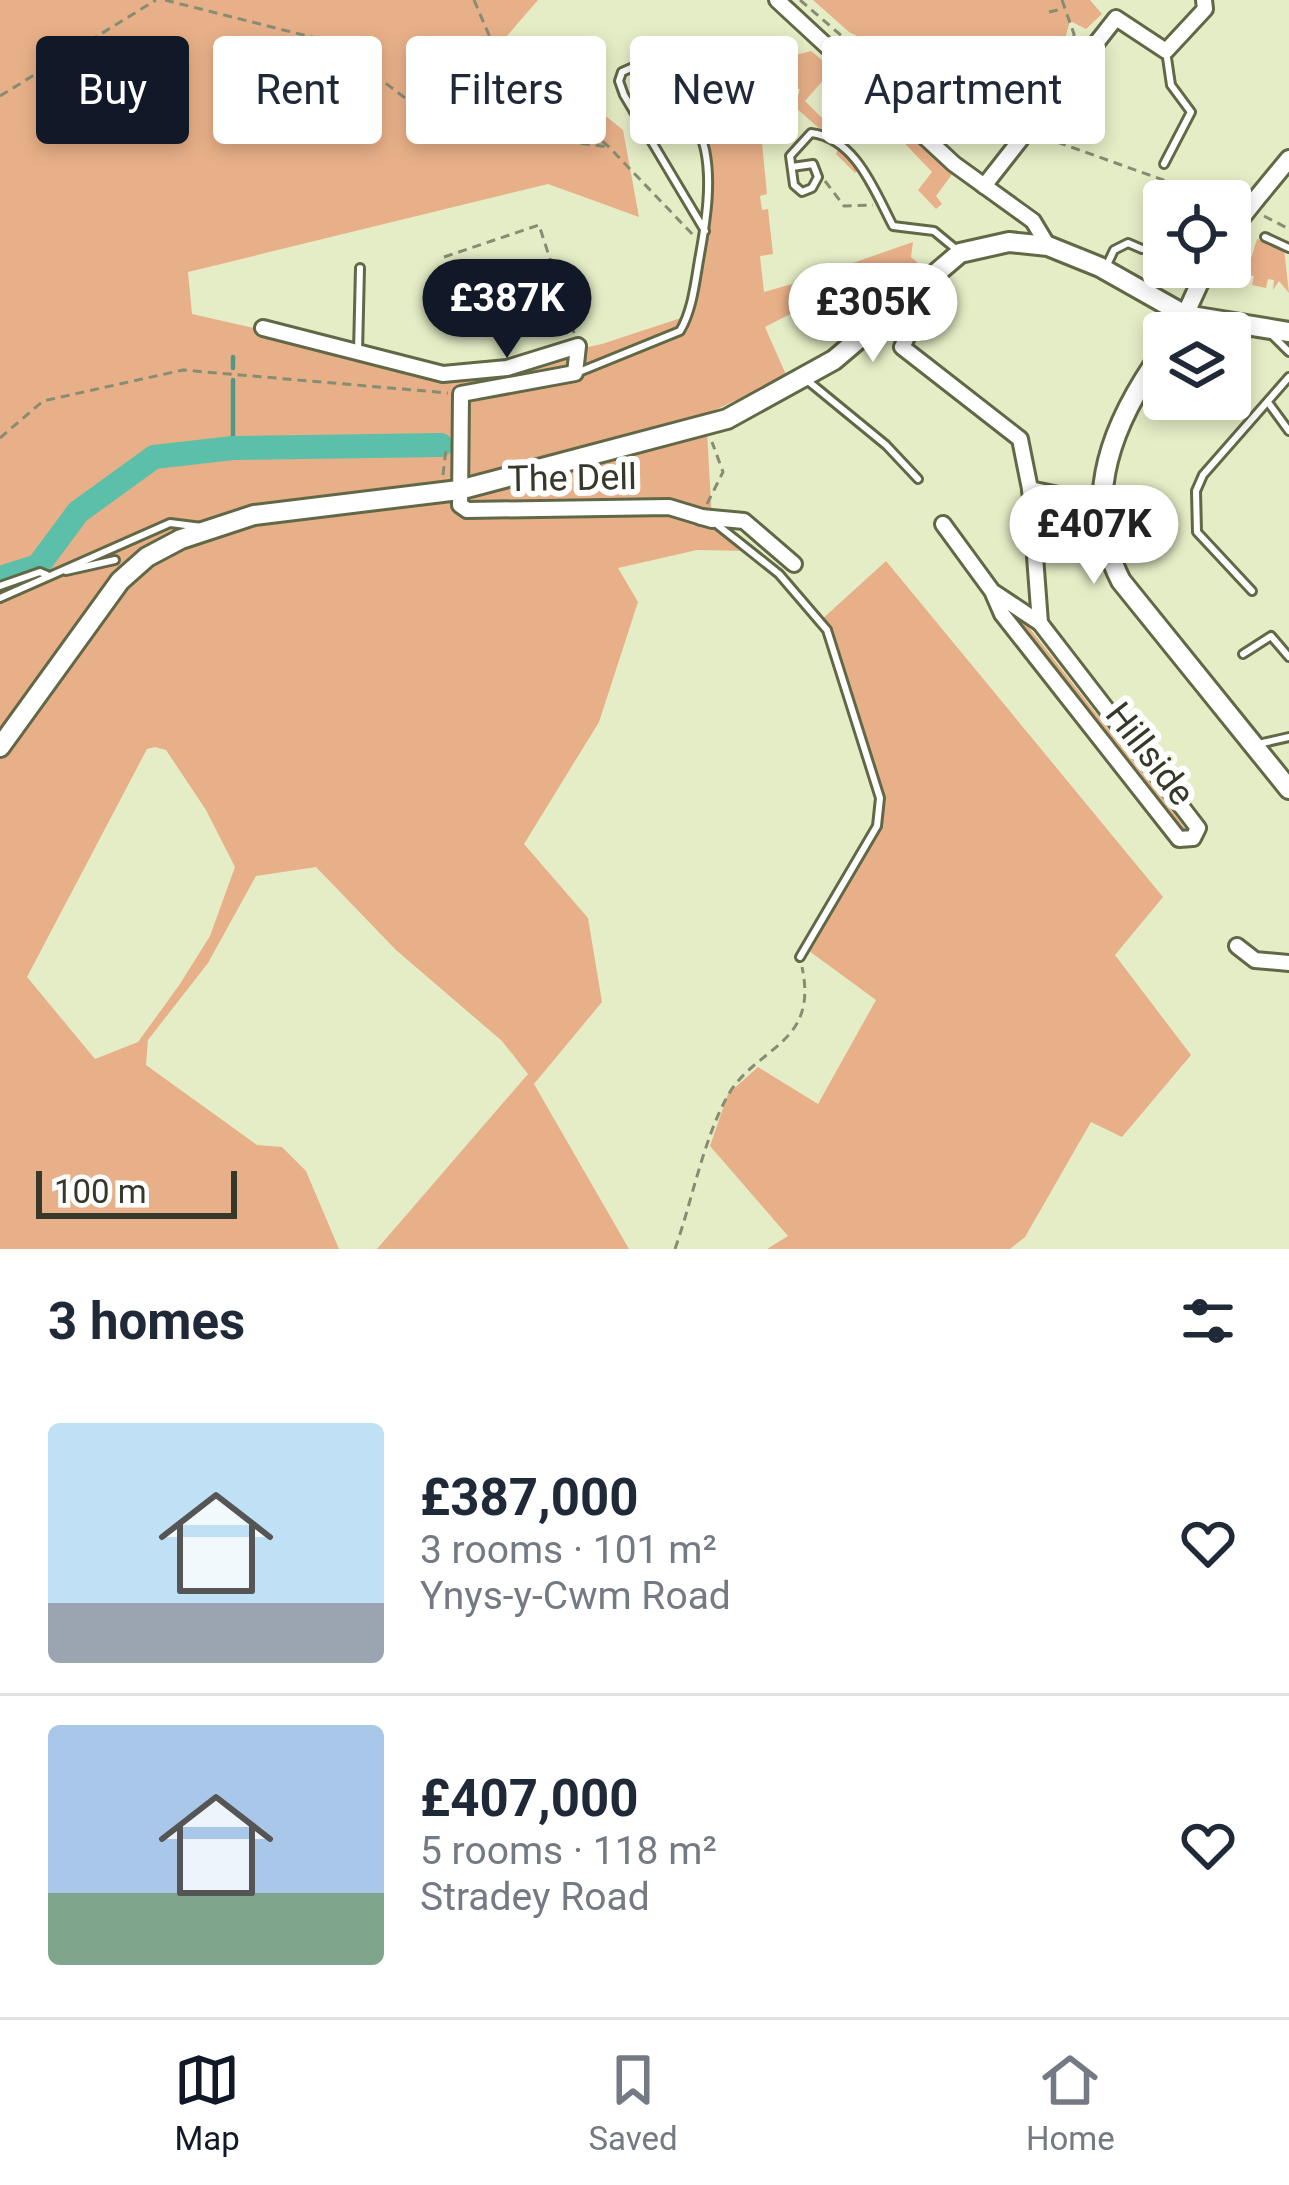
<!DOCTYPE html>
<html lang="en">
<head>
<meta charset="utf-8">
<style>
	body { margin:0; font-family:Roboto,sans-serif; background:#f2f2f3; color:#1f2937; height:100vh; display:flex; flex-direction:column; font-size:45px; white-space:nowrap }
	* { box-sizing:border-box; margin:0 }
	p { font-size:39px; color:#747a83 }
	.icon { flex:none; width:66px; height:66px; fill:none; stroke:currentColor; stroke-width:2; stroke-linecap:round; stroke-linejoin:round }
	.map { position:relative; height:1249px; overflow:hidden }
	.panel { display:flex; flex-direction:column; background:#fff; flex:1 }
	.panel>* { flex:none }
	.hud { position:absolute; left:36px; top:36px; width:1218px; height:108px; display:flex; gap:24px }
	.buttons { position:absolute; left:1143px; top:180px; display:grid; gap:24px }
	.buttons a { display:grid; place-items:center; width:108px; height:108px; border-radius:12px; background:#fff; box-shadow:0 6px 18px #0003; font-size:60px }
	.scale { position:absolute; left:36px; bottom:30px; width:201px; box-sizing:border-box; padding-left:12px; border:6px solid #36392a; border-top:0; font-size:33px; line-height:42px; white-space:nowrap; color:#36392a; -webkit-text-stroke:9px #fff; paint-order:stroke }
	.price { position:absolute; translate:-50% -102px; padding:0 27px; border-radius:42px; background:#fff; color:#222; font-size:39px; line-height:78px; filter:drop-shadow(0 3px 6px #0008) }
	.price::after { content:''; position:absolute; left:50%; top:72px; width:36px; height:27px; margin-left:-18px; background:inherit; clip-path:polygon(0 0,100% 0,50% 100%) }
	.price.selected { background:#111827; color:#fff }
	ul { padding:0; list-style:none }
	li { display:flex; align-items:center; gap:36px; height:300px; padding:0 48px }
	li+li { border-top:3px solid #e0e1e3 }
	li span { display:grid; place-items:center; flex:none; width:336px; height:240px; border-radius:12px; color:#555 }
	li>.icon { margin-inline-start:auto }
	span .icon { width:144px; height:144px; fill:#fffc; stroke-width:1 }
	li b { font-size:51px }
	h2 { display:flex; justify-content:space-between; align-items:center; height:144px; padding:0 48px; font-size:51px }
	.pill { padding:0 42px; border-radius:12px; background:#fff; box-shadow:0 6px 18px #0003; font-size:42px; line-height:108px }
	.pill.selected { background:#111827; color:#fff }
	.tabs { display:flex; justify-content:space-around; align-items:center; height:168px; border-top:3px solid #e0e1e3; background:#fff; font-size:33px; color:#747a83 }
	.tabs a { display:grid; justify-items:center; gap:6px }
	.tabs .selected { color:#111827 }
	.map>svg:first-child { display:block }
</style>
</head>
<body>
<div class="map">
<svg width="1289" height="1249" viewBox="0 0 1289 1249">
	<rect width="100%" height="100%" fill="#e5edc6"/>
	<g fill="#e8b088" fill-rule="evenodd">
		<path d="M0 0H538L507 36 623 130 639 217 548 184 188 272 192 314 459 374 602 344 690 315C702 251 730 175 694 116 679 91 653 78 641 52L651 48 673 62 711 36 750 67 811 51 833 69 805 101 836 132 868 97 953 173 936 196 942 204 936 209 918 190 932 172 871 108 840 146 861 167 855 173 836 154 839 146 795 107 800 89H777L775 75 767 76 768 91 757 92 767 194 760 196 762 210 768 209 773 254 760 256 764 292 813 278 819 288 829 283 824 273 913 242 911 257 924 268 891 299 875 281 848 301 854 310 841 321 819 327 808 305 765 327 787 377 706 414 712 520 750 551 697 550 618 568 638 602 599 722 524 844 588 918 602 1002 534 1084 629 1249H377L528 1074 502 1041 396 950 316 867 256 876 208 963 148 1040 146 1065 257 1145 282 1147 306 1171 339 1249H0V747L120 581 198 530 164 536 120 569 0 731ZM155 747 166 750 206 810 235 867 210 936 180 984 138 1042 95 1059 27 977 147 749Z"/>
		<polygon points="813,0 1090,0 1102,14 1086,29 1070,21 1055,74 1020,117 849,32"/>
		<polygon points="1257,239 1284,249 1289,293 1279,281 1273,290 1274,280 1268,279 1266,288 1252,285 1254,276 1246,275"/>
		<polygon points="886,561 1163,897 1115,955 1191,1055 1122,1137 1091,1122 1025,1237 1010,1249 767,1249 788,1236 710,1146 728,1094 758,1067 818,1104 876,1000 805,948 882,811 837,649 820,621"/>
		<polygon points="1007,605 1024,621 1189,833 1184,836 1005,613"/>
	</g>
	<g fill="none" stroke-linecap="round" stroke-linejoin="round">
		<g stroke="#519783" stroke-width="4.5">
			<polyline points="233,368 233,357"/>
			<polyline points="233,380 233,448"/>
			<polyline points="37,567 38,566"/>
		</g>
		<polyline stroke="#5cbfa9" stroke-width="24" points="0,578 38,566 78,512 154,457 233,448 441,445"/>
		<defs>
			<g id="service">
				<polyline points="1164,164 1191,112 1171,85 1166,51"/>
				<path d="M792 167 813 164 818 177 812 188 802 192 794 185 790 156 811 133C856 138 875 192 893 226L934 231 957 250"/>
				<polyline points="1265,237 1289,248"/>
				<polyline points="1106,267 1114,250 1128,243 1142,249"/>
				<polyline points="1270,333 1289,352"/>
				<polyline points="358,352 360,268"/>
				<path d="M579 372 680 331C692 311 695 284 699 260 714 178 720 115 640 64L622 72 619 81 624 95 705 231"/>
				<polyline points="808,381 886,445 918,479"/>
				<polyline points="1270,405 1289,431"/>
				<polyline points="715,523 779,574 827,630 880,798 877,826 800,957"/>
				<polyline points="66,571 115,560"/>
				<polyline points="0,586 40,572 47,575"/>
				<polyline points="1252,591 1197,532 1196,491 1203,475 1289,377"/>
				<polyline points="0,598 170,523 202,527"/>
				<polyline points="1243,654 1271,636 1289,657"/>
				<polyline points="1258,744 1289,737"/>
			</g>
			<g id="minor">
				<polyline points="777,0 954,164 1033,221 1048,246"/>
				<polyline points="984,186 1116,18 1166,51 1205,9 1204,0"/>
				<polyline points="910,294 921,310 902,347 1020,439 1030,489 1040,623"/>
				<polyline points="263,328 443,374 507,368 578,346 575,373 461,394 460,505 467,510 669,507 712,520"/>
				<polyline points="1030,489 1101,504"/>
				<polyline points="701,517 744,521 794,564"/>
				<polyline points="943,524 992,591 1002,614 1179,839 1193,838 1198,828 1040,623 992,591"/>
				<polyline points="1237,946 1255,960 1289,963"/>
			</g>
			<g id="tertiary">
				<polyline points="1256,199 1289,159"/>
				<polyline points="1185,315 1207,267"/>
			</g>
			<g id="secondary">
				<path d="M1164 350C1114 419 1079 499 1121 581L1289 789"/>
				<polyline points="0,747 120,581 147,557 181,539 254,515 459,490 727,419 834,360 960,253 1009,242 1048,246 1100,267 1185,315 1289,332"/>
			</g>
		</defs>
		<use href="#service" stroke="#616846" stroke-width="12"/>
		<use href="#minor" stroke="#616846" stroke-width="20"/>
		<use href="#tertiary" stroke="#616846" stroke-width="22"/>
		<use href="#secondary" stroke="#616846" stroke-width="24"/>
		<g stroke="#878c72" stroke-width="3" stroke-dasharray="9 6" stroke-linecap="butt">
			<polyline points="165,0 331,42 441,125 609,147"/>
			<polyline points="474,0 495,49 609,147 695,237"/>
			<polyline points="800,0 865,56 1012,124"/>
			<polyline points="1062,0 1074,34 1072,50"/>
			<polyline points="1049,12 1062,9"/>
			<polyline points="1025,92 1033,101"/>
			<polyline points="0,96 156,0"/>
			<polyline points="1043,137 1222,201"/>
			<polyline points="825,181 844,206 873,205"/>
			<polyline points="1264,216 1289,229"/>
			<polyline points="444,257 539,225 574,333"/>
			<polyline points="0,438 43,401 183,370 448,393"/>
			<polyline points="443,475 446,449"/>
			<polyline points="707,504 723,472 712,442"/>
			<path d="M675 1249C692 1201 703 1141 727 1097 755 1046 819 1046 802 967"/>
		</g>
		<use href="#service" stroke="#fff" stroke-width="6"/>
		<use href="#minor" stroke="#fff" stroke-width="14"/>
		<use href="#tertiary" stroke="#fff" stroke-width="16"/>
		<use href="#secondary" stroke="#fff" stroke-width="18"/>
		<defs>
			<polyline id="tertiary-bridge" points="1233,228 1256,199"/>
		</defs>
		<use href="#tertiary-bridge" stroke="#616846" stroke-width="22" stroke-linecap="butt"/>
		<use href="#tertiary-bridge" stroke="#fff" stroke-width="16"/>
	</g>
	<g text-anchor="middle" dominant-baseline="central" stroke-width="12" stroke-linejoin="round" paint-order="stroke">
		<g font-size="36" fill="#36392a" stroke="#fff">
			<text transform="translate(572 478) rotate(-1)">The Dell</text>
			<text transform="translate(1150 754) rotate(52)">Hillside</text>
		</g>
	</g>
</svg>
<div class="buttons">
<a><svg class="icon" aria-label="locate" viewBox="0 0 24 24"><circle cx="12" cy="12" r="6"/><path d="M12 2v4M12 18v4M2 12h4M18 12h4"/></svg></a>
<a><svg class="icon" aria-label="layers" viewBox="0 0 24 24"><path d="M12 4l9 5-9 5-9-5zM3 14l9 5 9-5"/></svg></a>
</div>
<div class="scale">100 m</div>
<b class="price selected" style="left:507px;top:361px">£387K</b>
<b class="price" style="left:873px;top:365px">£305K</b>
<b class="price" style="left:1094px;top:587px">£407K</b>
<div class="hud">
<a class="pill selected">Buy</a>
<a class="pill">Rent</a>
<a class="pill">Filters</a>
<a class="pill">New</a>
<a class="pill">Apartment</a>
</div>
</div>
<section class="panel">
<h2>3 homes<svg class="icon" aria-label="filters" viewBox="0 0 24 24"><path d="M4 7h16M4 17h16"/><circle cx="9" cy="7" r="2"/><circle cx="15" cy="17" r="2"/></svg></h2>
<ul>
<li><span style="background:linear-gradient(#bfe0f5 75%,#9aa5b1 0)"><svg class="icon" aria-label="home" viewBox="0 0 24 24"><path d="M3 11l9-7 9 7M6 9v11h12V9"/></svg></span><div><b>£387,000</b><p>3 rooms · 101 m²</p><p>Ynys-y-Cwm Road</p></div><svg class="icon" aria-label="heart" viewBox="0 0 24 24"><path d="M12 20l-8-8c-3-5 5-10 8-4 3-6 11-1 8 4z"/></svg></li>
<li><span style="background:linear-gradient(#a9c7e8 70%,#7fa58c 0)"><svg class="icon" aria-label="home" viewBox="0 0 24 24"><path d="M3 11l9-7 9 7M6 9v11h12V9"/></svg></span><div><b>£407,000</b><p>5 rooms · 118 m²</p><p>Stradey Road</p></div><svg class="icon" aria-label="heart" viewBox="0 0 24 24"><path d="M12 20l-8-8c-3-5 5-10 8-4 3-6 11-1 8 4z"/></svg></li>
</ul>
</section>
<nav class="tabs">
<a class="selected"><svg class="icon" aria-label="map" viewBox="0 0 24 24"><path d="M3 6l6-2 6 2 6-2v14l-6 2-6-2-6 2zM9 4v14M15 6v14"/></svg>Map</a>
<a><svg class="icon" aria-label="saved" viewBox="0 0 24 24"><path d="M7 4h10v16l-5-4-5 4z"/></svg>Saved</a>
<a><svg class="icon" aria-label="home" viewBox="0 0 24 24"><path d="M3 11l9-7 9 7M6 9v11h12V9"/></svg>Home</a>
</nav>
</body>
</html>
